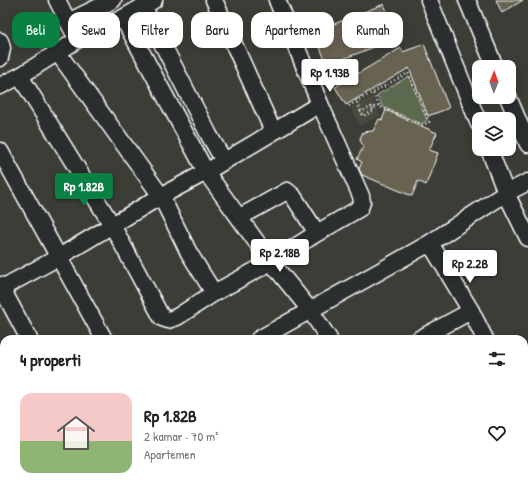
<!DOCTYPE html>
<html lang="id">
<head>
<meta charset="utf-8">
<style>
	body { margin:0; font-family:"Patrick Hand",sans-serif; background:#f2f2f2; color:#202124; height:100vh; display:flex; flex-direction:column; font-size:15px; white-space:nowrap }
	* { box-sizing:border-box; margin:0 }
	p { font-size:13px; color:#757577 }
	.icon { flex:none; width:22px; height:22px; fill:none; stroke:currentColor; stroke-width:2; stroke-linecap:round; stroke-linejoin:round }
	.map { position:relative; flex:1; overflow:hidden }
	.details { position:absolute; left:0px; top:335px; width:528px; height:156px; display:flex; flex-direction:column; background:#fff; border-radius:12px 12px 0 0; box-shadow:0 2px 10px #0003 }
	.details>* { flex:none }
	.top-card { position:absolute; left:12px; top:12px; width:504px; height:36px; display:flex; gap:8px }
	.needle { width:26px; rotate:1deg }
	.controls { position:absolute; left:472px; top:60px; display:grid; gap:8px }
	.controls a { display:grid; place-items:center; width:44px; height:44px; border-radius:8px; background:#fff; box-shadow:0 2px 10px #0003; font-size:20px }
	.price { position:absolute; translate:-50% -34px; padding:0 9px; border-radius:4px; background:#fff; color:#222; font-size:13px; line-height:26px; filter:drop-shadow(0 1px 2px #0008) }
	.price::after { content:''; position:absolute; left:50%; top:24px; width:12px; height:9px; margin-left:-6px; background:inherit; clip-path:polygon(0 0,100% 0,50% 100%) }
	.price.on { background:#0b8043; color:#fff }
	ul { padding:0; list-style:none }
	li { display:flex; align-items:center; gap:12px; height:100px; padding:0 20px }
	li+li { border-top:1px solid #e0e0e0 }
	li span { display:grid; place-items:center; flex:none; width:112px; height:80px; border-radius:12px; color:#555 }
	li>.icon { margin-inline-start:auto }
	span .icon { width:48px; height:48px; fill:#fffc; stroke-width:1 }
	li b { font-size:17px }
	h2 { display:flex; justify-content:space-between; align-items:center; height:48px; padding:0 20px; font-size:17px }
	.chip { padding:0 14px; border-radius:12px; background:#fff; box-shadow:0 2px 10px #0003; font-size:14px; line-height:36px }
	.chip.on { background:#0b8043; color:#fff }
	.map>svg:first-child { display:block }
</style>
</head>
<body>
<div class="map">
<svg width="528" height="491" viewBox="0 0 528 491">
	<rect width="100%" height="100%" fill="#3d3d38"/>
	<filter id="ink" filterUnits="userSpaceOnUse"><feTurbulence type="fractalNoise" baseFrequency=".025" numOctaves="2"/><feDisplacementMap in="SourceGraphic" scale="8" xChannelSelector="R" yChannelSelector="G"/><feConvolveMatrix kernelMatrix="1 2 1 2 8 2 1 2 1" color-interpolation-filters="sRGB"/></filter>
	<g filter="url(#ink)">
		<polygon fill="#4a4840" points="372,96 381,115 360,126 351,108"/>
		<polygon fill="#5d6950" stroke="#aeb4a8" points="409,76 427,120 422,124 383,107 377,95"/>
		<g fill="#686251" stroke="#fff">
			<polygon points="496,0 523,0 502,13"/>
			<polygon points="384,4 398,38 327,65 314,32"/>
			<polygon points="424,44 449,108 428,116 409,68 346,105 335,87 401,48 403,52"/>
			<polygon points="386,110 437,133 429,150 438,153 426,185 418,181 412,196 362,175 359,169 362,162 357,159 363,147 360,139 361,136 363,132 373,131 379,119 382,120"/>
		</g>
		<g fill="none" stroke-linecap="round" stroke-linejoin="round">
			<defs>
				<g id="minor">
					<polyline points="57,0 73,31"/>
					<polyline points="214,0 273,131"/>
					<polyline points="429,0 479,124"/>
					<polyline points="467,0 495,67"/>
					<polyline points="143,6 209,135 224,161"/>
					<polyline points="123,18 206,172 271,262 310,310 329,339"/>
					<polyline points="68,22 113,0"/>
					<polyline points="0,41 2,48 0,58"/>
					<polyline points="58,53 161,196 189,253 214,293"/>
					<polyline points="20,76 112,225 162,318 168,320 177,317 214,293 271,262 317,233 360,208 362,202 361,196 320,104 277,0"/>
					<polyline points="0,86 20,76 77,40 123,18 154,0"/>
					<polyline points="508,97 528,144"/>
					<polyline points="489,149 506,193 528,238"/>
					<polyline points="0,151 104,339"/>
					<polyline points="240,217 287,191 293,196 317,233"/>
					<polyline points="430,243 471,311 485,339"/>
					<polyline points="0,285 29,339"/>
					<polyline points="2,288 59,257 161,196 206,172 320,104"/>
					<polyline points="259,339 430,243 506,193 528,182"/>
					<polyline points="419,339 471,311"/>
					<polyline points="0,413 4,410"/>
					<polyline points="524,418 524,420"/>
					<polyline points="184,487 186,491"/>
					<polyline points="261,487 263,491"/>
					<polyline points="330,487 332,491"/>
					<polyline points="13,491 19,487"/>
					<polyline points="411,491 418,487"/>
				</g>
			</defs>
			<use href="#minor" stroke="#fff" stroke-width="19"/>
			<g stroke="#fff" stroke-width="2.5" stroke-dasharray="1 3" stroke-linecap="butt">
				<polyline points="356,99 363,116 374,111 372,109 379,105"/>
				<polyline points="349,106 357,101 408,73 429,122 423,125 380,107 373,93"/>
				<polyline points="360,112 371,107 372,109"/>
			</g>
			<use href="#minor" stroke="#2a2d2e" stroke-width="16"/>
		</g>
	</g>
</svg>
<div class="controls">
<a><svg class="needle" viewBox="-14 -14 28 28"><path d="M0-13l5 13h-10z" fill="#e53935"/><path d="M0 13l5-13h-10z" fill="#757577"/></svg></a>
<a><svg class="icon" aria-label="layers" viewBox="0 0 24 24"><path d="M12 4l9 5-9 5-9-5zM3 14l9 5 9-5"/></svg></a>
</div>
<b class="price" style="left:330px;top:93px">Rp 1.93B</b>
<b class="price on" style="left:84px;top:207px">Rp 1.82B</b>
<b class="price" style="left:280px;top:273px">Rp 2.18B</b>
<b class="price" style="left:470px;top:284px">Rp 2.2B</b>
<div class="top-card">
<a class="chip on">Beli</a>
<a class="chip">Sewa</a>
<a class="chip">Filter</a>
<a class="chip">Baru</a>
<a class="chip">Apartemen</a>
<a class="chip">Rumah</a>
</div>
<section class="details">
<h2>4 properti<svg class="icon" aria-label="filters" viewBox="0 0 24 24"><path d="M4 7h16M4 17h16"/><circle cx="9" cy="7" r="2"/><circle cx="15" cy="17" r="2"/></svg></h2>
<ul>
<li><span style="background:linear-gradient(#f6c9c9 60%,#8fb573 0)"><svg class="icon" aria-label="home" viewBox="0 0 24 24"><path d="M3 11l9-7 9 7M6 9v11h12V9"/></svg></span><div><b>Rp 1.82B</b><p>2 kamar · 70 m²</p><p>Apartemen</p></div><svg class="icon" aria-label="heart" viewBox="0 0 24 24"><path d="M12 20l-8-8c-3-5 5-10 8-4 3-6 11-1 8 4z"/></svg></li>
</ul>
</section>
</div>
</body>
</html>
